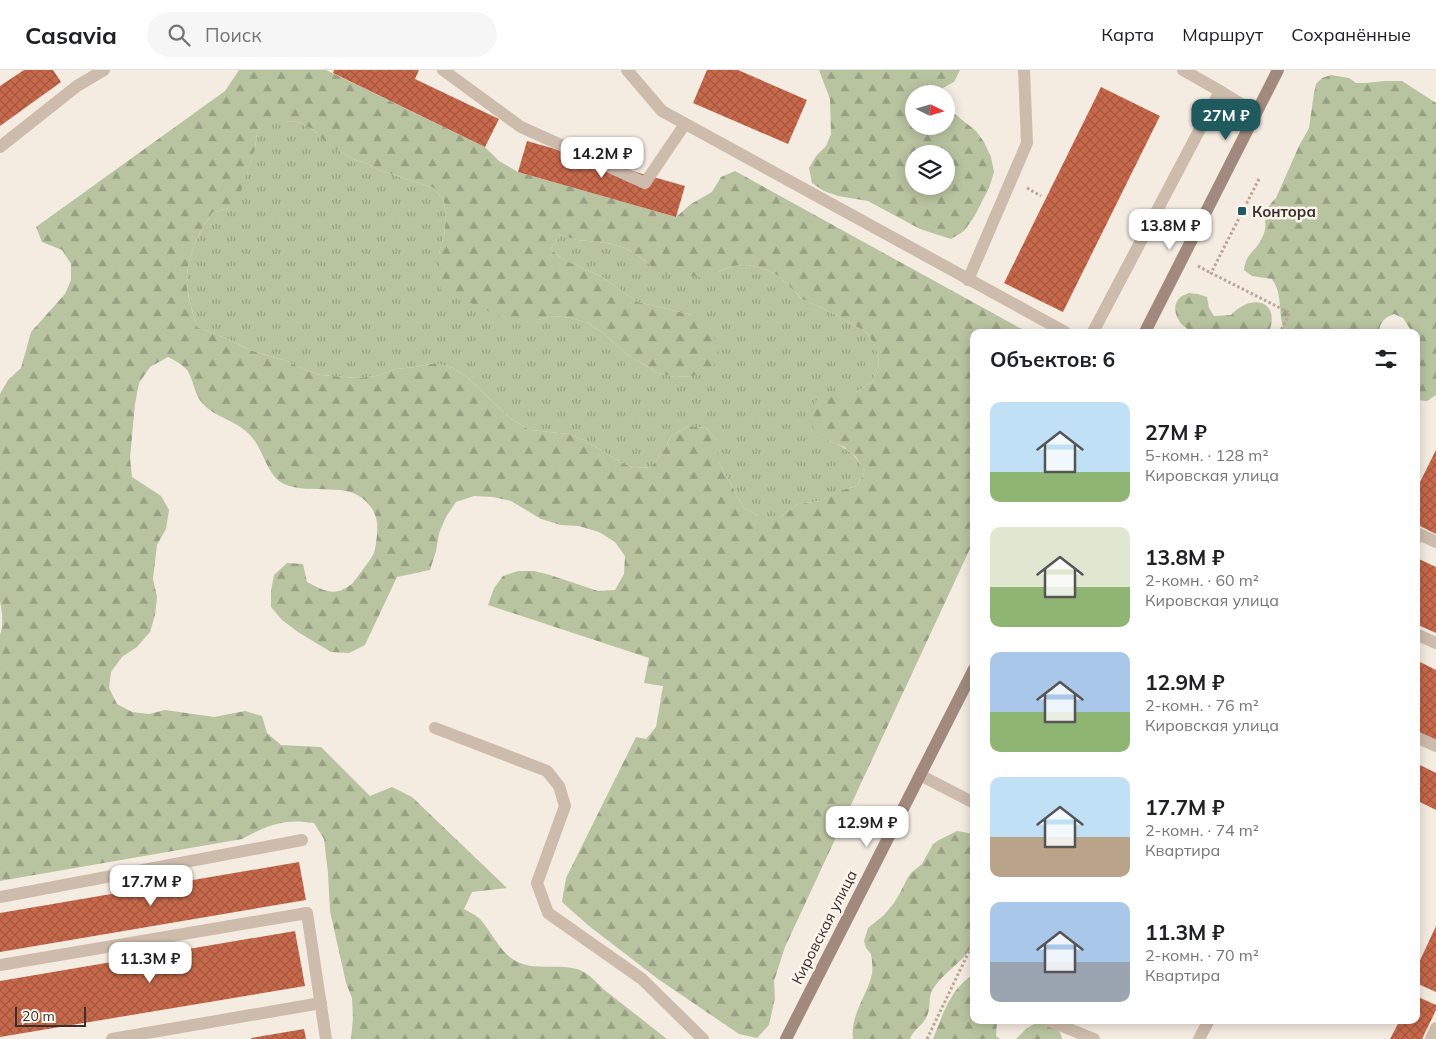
<!DOCTYPE html>
<html lang="ru">
<head>
<meta charset="utf-8">
<style>
	body { margin:0; font-family:Mulish,sans-serif; background:#f6f6f6; color:#202124; height:100vh; display:flex; flex-direction:column; font-size:19px; white-space:nowrap }
	* { box-sizing:border-box; margin:0 }
	p { font-size:16px; color:#757577 }
	.icon { flex:none; width:28px; height:28px; fill:none; stroke:currentColor; stroke-width:2; stroke-linecap:round; stroke-linejoin:round }
	.map { position:relative; flex:1; overflow:hidden }
	.drawer { position:absolute; left:970px; top:259px; width:450px; height:695px; display:flex; flex-direction:column; background:#fff; border-radius:10px; box-shadow:0 2px 12px #0003 }
	.drawer>* { flex:none }
	.needle { width:32px; rotate:95deg }
	.buttons { position:absolute; left:905px; top:15px; display:grid; gap:10px }
	.buttons a { display:grid; place-items:center; width:50px; height:50px; border-radius:50%; background:#fff; box-shadow:0 2px 12px #0003; font-size:25px }
	.scale { position:absolute; left:15px; bottom:12px; width:71px; box-sizing:border-box; padding-left:5px; border:2px solid #3b302b; border-top:0; font-size:14px; line-height:18px; white-space:nowrap; color:#3b302b; -webkit-text-stroke:4px #fbf5ee; paint-order:stroke }
	.price { position:absolute; translate:-50% -42px; padding:0 11px; border-radius:10px; background:#fff; color:#222; font-size:16px; line-height:32px; filter:drop-shadow(0 1px 2px #0008) }
	.price::after { content:''; position:absolute; left:50%; top:30px; width:15px; height:11px; margin-left:-8px; background:inherit; clip-path:polygon(0 0,100% 0,50% 100%) }
	.price.active { background:#1f5a5e; color:#fff }
	ul { padding:0; list-style:none }
	li { display:flex; align-items:center; gap:15px; height:125px; padding:0 20px }
	li span { display:grid; place-items:center; flex:none; width:140px; height:100px; border-radius:10px; color:#555 }
	li>.icon { margin-inline-start:auto }
	span .icon { width:60px; height:60px; fill:#fffc; stroke-width:1 }
	li b { font-size:21px }
	h2 { display:flex; justify-content:space-between; align-items:center; height:60px; padding:0 20px; font-size:21px }
	header { display:flex; align-items:center; gap:30px; box-sizing:border-box; height:70px; padding:0 25px; background:#fff; border-bottom:1px solid #e0e0e0 }
	header strong { font-size:24px }
	nav { display:flex; gap:28px; margin-inline-start:auto; font-size:18px }
	.search { width:350px; height:45px; background:#f6f6f6; display:flex; align-items:center; gap:12px; box-sizing:border-box; padding:0 18px; border-radius:28px; color:#757577; font-size:19px }
	.map>svg:first-child { display:block }
</style>
</head>
<body>
<header>
<strong>Casavia</strong>
<div class="search"><svg class="icon" aria-label="search" viewBox="0 0 24 24"><circle cx="10" cy="10" r="6"/><path d="M15 15l6 6"/></svg>Поиск</div>
<nav><a>Карта</a><a>Маршрут</a><a>Сохранённые</a></nav>
</header>
<div class="map">
<svg width="1436" height="969" viewBox="0 0 1436 969">
	<defs>
		<pattern id="grass-tufts" width="24" height="20" patternUnits="userSpaceOnUse" patternTransform="scale(1.25)"><rect width="24" height="20" fill="#b8c4a0"/><path d="M3 7l-1-3M5 7V3M7 7l1-3M15 17l-1-3M17 17v-4M19 17l1-3" fill="none" stroke="#97a083"/></pattern>
		<pattern id="forest-firs" width="22" height="20" patternUnits="userSpaceOnUse" patternTransform="scale(1.25)"><rect width="22" height="20" fill="#b8c4a0"/><path d="M5 1l3.5 6h-7zM16 11l3.5 6h-7z" fill="#97a083"/></pattern>
		<pattern id="building-cross-hatch" width="8" height="8" patternUnits="userSpaceOnUse" patternTransform="scale(1.25)"><rect width="8" height="8" fill="#c8694b"/><path d="M0 0l8 8M0 8l8-8" fill="none" stroke="#a4573f"/></pattern>
	</defs>
	<rect width="100%" height="100%" fill="#f4ebe1"/>
	<path fill="url(#grass-tufts)" d="M266 49 298 52 314 60 325 72 353 89 368 94 382 101 434 118 444 131 446 148 444 166 439 183 538 250 554 246 571 248 588 253 603 263 628 285 658 303 675 307 692 306V245L638 232 601 206 564 190 550 179 561 165 577 170 608 173 625 178 640 187 652 197 718 202 732 196 748 195 764 199 779 206 802 229 834 244 866 262 876 277 879 294 872 312 856 322H836L829 371C849 379 854 383 865 401L857 416 838 421 820 431 798 434 780 447H761L744 438 718 391V371L706 358 688 356 671 366 663 382 651 397 633 398 617 390 586 371 569 364 530 360 511 349 468 308 453 298 434 293 416 297 395 299 376 306 357 308 321 305 303 299 287 291 249 280 230 270 197 257C194 246 190 235 188 223 183 193 196 168 212 143L228 138 244 111 255 79 257 63Z"/>
	<g fill="url(#forest-firs)" fill-rule="evenodd">
		<path d="M239 0H326L485 77 499 91 518 102 676 147 691 134 712 122 721 107 735 101 1027 262H974V470L785 877 774 911 775 928 769 955 757 968 739 964 658 909 589 856 562 832 566 808 636 667 646 669 656 657 663 616 644 613 649 588 488 535 494 518 503 506 518 501H534L550 505 598 521 615 520 624 504 625 486 615 472 599 462 579 456 561 455 541 449 511 431 493 427 474 426 456 432 446 447 439 463 436 481 430 500 397 507 365 575 349 583 331 582 298 562 282 550 271 537V521L274 505 287 493 303 494 307 512C317 517 328 524 339 521 343 520 349 516 352 514 354 512 374 485 374 483 376 477 378 460 377 453 377 448 373 439 370 436 351 409 311 426 284 414 266 405 264 379 250 365 236 350 216 348 203 334 194 325 194 310 187 300 183 295 174 290 168 287L150 297 139 313 135 334 130 388 132 407 161 426 169 440 166 459 157 475 153 509 157 527 155 545 150 562 137 577 122 587 111 602 109 618 117 634 132 642 149 644 165 640 214 647 245 641 262 646 267 663 281 675 321 677 370 726 392 717 412 727 507 818 472 822 464 839C469 842 476 845 480 849 490 860 501 883 514 890 534 902 556 893 577 899 590 903 597 914 607 922 627 938 647 953 667 969H351L353 948 352 928 346 913 330 841 328 803 324 769 314 753C284 748 268 755 242 769L0 811V565C4 554 2 542 0 531V324L8 310 21 298 31 262 65 224 71 210V194L62 180 42 172 36 157 225 21ZM266 50 298 52 314 60 325 72 353 89 368 94 382 101 434 118 444 131 446 148 444 166 439 183V202L441 220 504 248 538 250 554 246 571 248 588 253 603 263 628 285 658 303 675 307 692 306 707 302 719 290 718 273 706 256 692 245 638 232 601 206 564 190 550 179 561 165 577 170 608 173 625 178 640 187 652 197 668 204 701 207 718 202 732 196 748 195 764 199 779 206 802 229 834 244 866 262 876 277 879 294 872 312 856 322H836L817 329 809 346 815 363 829 371 844 377 856 387 865 401 857 416 838 421 820 431 798 434 780 447H761L744 438 718 391V371L706 358 688 356 671 366 663 382 651 397 633 398 617 390 586 371 569 364 530 360 511 349 468 308 453 298 435 293 416 297 395 299 376 306 357 308 321 305 303 299 287 291 249 280 230 270 197 257C194 246 190 235 188 224 183 193 196 168 212 143L228 138 239 127 255 79 257 63Z"/>
		<path d="M819 0H960L954 12 941 19V24H914V56H946V37L976 61 984 72 991 87 994 102 989 118 974 147 964 161 951 169 920 159 868 131 838 126 824 121 812 113 809 98 816 86 826 76 831 64 830 29ZM914 84H946V116H914Z"/>
		<path d="M1331 5 1349 8 1356 13H1365L1385 11H1402L1436 33V325L1427 331 1416 330V293L1419 282 1416 273V262H1412L1403 248 1394 244C1384 248 1380 252 1379 262H1285C1277 245 1284 226 1272 209L1252 206 1244 200C1246 182 1256 182 1262 168 1271 151 1257 146 1276 128L1299 76 1309 58 1314 23 1316 14 1322 8Z"/>
		<path d="M1189 223 1198 224 1207 227 1209 238 1214 246 1231 245C1251 223 1281 230 1269 262H1196C1193 261 1188 260 1185 257 1176 251 1170 234 1182 226 1184 225 1187 224 1189 223Z"/>
		<path d="M957 761 974 764V857C972 863 975 869 972 876 963 893 943 902 933 919 927 928 932 938 926 948 922 956 913 960 910 969H853C850 945 867 926 872 904 873 898 872 890 871 884L866 878 864 871 868 858 884 845 894 833 901 821 907 809 911 803 922 794 933 774 939 770Z"/>
		<path d="M974 905V950H997L996 966 1000 969H933C942 947 951 916 974 905Z"/>
		<path d="M1037 952C1047 953 1061 957 1062 969H1016L1026 959Z"/>
	</g>
	<g fill="url(#building-cross-hatch)">
		<polygon points="24,0 53,0 61,12 0,56 0,16"/>
		<polygon points="334,0 419,0 415,9 499,49 485,77 333,3"/>
		<polygon points="707,0 738,0 807,30 788,74 693,33"/>
		<polygon points="1101,17 1160,46 1063,242 1004,213"/>
		<polygon points="527,71 685,116 676,147 518,102"/>
		<polygon points="1436,380 1436,464 1416,454 1416,420"/>
		<polygon points="1419,489 1436,497 1436,563 1416,554 1416,496"/>
		<polygon points="1416,590 1436,600 1436,670 1416,661"/>
		<polygon points="1416,693 1436,703 1436,740 1416,730"/>
		<polygon points="299,792 306,830 0,882 0,843"/>
		<polygon points="1436,856 1436,922 1416,913 1416,899"/>
		<polygon points="295,861 305,916 0,967 0,911"/>
		<polygon points="1416,926 1436,935 1436,940 1422,969 1390,969 1400,950 1416,950"/>
		<polygon points="304,959 306,969 252,969 251,968"/>
	</g>
	<g fill="none" stroke-linecap="round" stroke-linejoin="round">
		<g stroke="#b9a596" stroke-width="3" stroke-dasharray="2.5 2.5" stroke-linecap="butt">
			<polyline points="1259,109 1211,203 1290,243 1280,262"/>
			<polyline points="1027,118 1041,126"/>
			<polyline points="1198,196 1211,203"/>
			<polyline points="927,969 974,871"/>
		</g>
		<g stroke="#cdbbac" stroke-width="12">
			<polyline points="443,0 521,57 645,113 685,54"/>
			<polyline points="627,0 662,41 1065,262"/>
			<polyline points="1183,0 1220,21"/>
			<polyline points="0,77 77,16 104,0"/>
			<polyline points="968,210 1027,73 1024,0"/>
			<polyline points="1093,262 1220,21 1256,43"/>
			<polyline points="1416,469 1419,464 1436,472"/>
			<polyline points="1416,564 1436,573"/>
			<polyline points="435,658 547,701 559,716 565,736 537,813 548,843 642,909 703,969"/>
			<polyline points="1416,667 1436,676"/>
			<polyline points="920,705 974,733"/>
			<polyline points="0,827 302,770"/>
			<polyline points="0,895 307,843 326,969"/>
			<polyline points="1047,950 1094,969"/>
			<polyline points="112,969 321,933"/>
			<polyline points="1199,969 1209,950"/>
			<polyline points="1431,969 1436,958"/>
		</g>
		<g stroke="#a18a7d" stroke-width="12">
			<polyline points="1145,262 1278,0"/>
			<polyline points="786,969 974,599"/>
		</g>
	</g>
	<rect fill="#1f5a5e" stroke="#fbf5ee" stroke-width="2" x="1237" y="136" width="10" height="10" rx="2.5"/>
	<g text-anchor="middle" dominant-baseline="central" stroke-width="5" stroke-linejoin="round" paint-order="stroke">
		<g font-size="15" font-weight="bold" fill="#3b302b" stroke="#fbf5ee" text-anchor="start">
			<text x="1252" y="141">Контора</text>
		</g>
		<g font-size="15" fill="#3b302b" stroke="#fbf5ee">
			<text transform="translate(824 857) rotate(-63)">Кировская улица</text>
		</g>
	</g>
</svg>
<div class="buttons">
<a><svg class="needle" viewBox="-14 -14 28 28"><path d="M0-13l5 13h-10z" fill="#e53935"/><path d="M0 13l5-13h-10z" fill="#757577"/></svg></a>
<a><svg class="icon" aria-label="layers" viewBox="0 0 24 24"><path d="M12 4l9 5-9 5-9-5zM3 14l9 5 9-5"/></svg></a>
</div>
<div class="scale">20 m</div>
<b class="price active" style="left:1226px;top:71px">27M ₽</b>
<b class="price" style="left:602px;top:109px">14.2M ₽</b>
<b class="price" style="left:1170px;top:181px">13.8M ₽</b>
<b class="price" style="left:867px;top:778px">12.9M ₽</b>
<b class="price" style="left:151px;top:837px">17.7M ₽</b>
<b class="price" style="left:150px;top:914px">11.3M ₽</b>
<section class="drawer">
<h2>Объектов: 6<svg class="icon" aria-label="filters" viewBox="0 0 24 24"><path d="M4 7h16M4 17h16"/><circle cx="9" cy="7" r="2"/><circle cx="15" cy="17" r="2"/></svg></h2>
<ul>
<li><span style="background:linear-gradient(#bfe0f5 70%,#8fb573 0)"><svg class="icon" aria-label="home" viewBox="0 0 24 24"><path d="M3 11l9-7 9 7M6 9v11h12V9"/></svg></span><div><b>27M ₽</b><p>5-комн. · 128 m²</p><p>Кировская улица</p></div></li>
<li><span style="background:linear-gradient(#dfe7d0 60%,#8fb573 0)"><svg class="icon" aria-label="home" viewBox="0 0 24 24"><path d="M3 11l9-7 9 7M6 9v11h12V9"/></svg></span><div><b>13.8M ₽</b><p>2-комн. · 60 m²</p><p>Кировская улица</p></div></li>
<li><span style="background:linear-gradient(#a9c7e8 60%,#8fb573 0)"><svg class="icon" aria-label="home" viewBox="0 0 24 24"><path d="M3 11l9-7 9 7M6 9v11h12V9"/></svg></span><div><b>12.9M ₽</b><p>2-комн. · 76 m²</p><p>Кировская улица</p></div></li>
<li><span style="background:linear-gradient(#bfe0f5 60%,#b9a48a 0)"><svg class="icon" aria-label="home" viewBox="0 0 24 24"><path d="M3 11l9-7 9 7M6 9v11h12V9"/></svg></span><div><b>17.7M ₽</b><p>2-комн. · 74 m²</p><p>Квартира</p></div></li>
<li><span style="background:linear-gradient(#a9c7e8 60%,#9aa5b1 0)"><svg class="icon" aria-label="home" viewBox="0 0 24 24"><path d="M3 11l9-7 9 7M6 9v11h12V9"/></svg></span><div><b>11.3M ₽</b><p>2-комн. · 70 m²</p><p>Квартира</p></div></li>
</ul>
</section>
</div>
</body>
</html>
